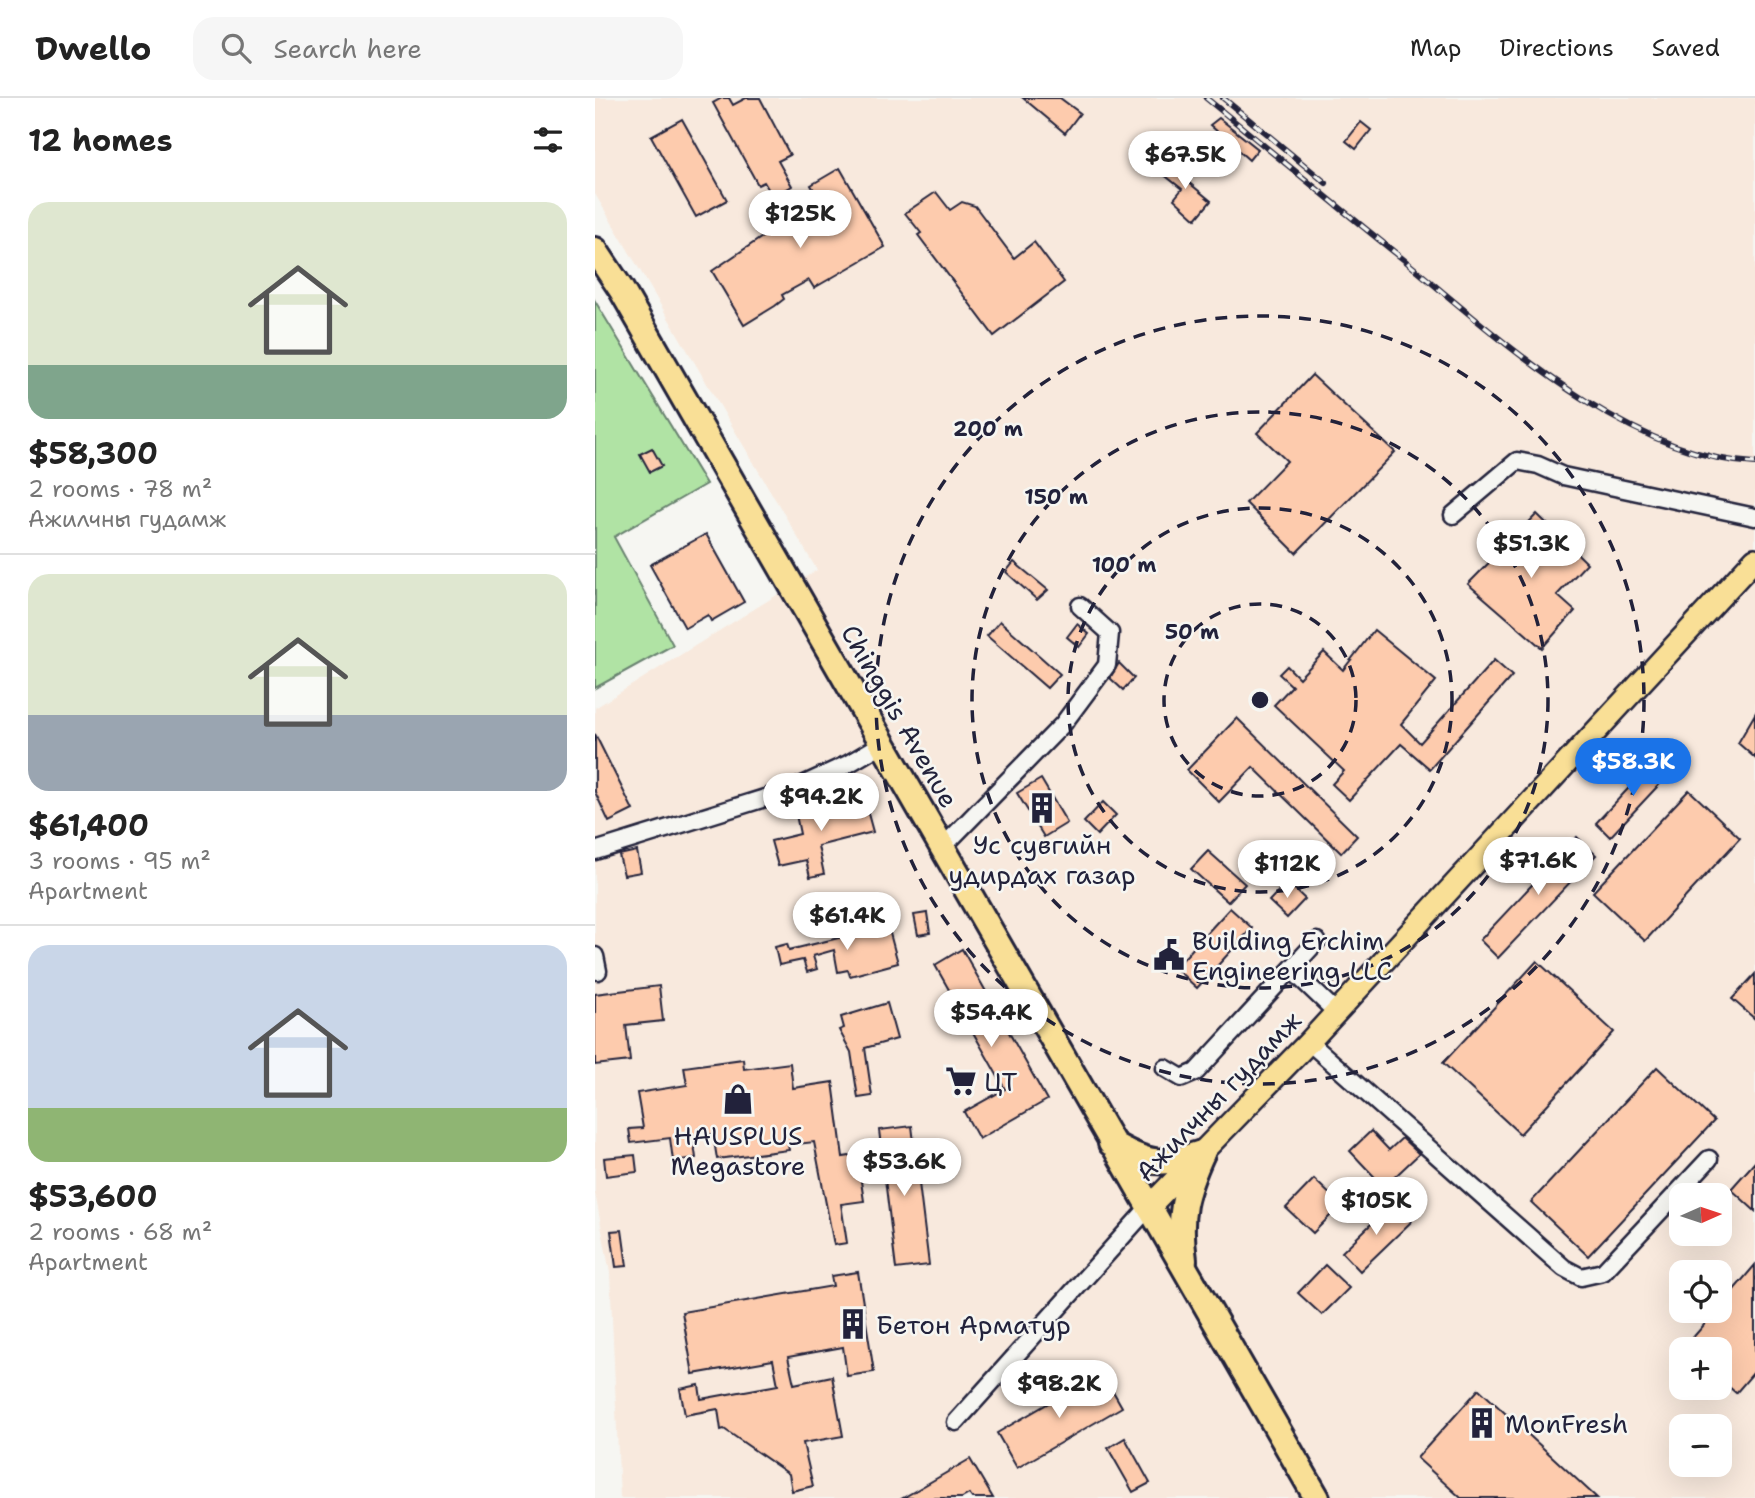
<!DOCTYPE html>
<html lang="en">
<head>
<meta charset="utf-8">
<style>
	body { margin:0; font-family:"Shantell Sans",sans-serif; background:#f6f6f6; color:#222; height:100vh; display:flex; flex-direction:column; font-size:26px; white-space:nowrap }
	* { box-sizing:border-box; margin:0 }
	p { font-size:23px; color:#767676 }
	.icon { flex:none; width:38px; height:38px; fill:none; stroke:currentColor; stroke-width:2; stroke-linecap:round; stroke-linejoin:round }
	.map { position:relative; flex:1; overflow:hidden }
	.side { display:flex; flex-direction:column; background:#fff; width:595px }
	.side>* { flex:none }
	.needle { width:46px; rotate:87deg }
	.tools { position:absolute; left:1074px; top:1085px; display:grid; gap:14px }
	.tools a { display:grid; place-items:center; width:63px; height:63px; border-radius:14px; background:#fff; box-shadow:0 7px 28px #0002; font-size:35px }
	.price { position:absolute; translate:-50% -60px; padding:0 16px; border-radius:24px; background:#fff; color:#222; font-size:23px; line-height:46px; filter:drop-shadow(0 2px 4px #0008) }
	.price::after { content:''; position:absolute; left:50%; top:42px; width:21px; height:16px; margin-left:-10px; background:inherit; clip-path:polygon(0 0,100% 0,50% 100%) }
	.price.selected { background:#1a73e8; color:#fff }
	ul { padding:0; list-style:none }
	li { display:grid; align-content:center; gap:14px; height:371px; padding:0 28px }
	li+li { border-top:2px solid #e0e0e0 }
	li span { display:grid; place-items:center; height:217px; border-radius:21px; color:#555 }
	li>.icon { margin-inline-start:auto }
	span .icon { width:126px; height:126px; fill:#fffc; stroke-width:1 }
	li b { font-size:30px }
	h2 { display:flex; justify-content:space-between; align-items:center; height:84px; padding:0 28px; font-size:30px }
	header { display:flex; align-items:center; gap:42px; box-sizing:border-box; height:98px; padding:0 35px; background:#fff; border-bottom:2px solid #e0e0e0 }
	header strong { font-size:33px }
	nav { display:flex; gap:38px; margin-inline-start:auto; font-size:24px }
	.search { width:490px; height:63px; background:#f6f6f6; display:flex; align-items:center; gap:18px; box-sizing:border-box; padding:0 24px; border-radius:21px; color:#767676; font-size:26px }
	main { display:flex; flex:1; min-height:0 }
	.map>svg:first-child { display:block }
</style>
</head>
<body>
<header>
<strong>Dwello</strong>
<div class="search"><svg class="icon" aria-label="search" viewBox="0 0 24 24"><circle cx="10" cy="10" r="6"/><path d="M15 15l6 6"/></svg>Search here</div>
<nav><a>Map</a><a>Directions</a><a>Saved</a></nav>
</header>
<main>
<section class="side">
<h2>12 homes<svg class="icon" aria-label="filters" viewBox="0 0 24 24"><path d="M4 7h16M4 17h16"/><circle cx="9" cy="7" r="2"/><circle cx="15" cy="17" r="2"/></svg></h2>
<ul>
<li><span style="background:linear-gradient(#dfe7d0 75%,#7fa58c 0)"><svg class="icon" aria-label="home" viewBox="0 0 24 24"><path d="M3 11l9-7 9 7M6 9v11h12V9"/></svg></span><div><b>$58,300</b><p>2 rooms · 78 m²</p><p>Ажилчны гудамж</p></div></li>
<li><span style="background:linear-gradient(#dfe7d0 65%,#9aa5b1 0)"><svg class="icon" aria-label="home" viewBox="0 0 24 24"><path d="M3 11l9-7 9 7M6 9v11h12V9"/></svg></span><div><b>$61,400</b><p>3 rooms · 95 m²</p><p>Apartment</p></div></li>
<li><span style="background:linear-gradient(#c9d6e8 75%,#8fb573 0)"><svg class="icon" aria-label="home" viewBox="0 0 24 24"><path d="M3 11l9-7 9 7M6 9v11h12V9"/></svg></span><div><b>$53,600</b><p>2 rooms · 68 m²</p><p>Apartment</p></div></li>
</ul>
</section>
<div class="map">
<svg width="1160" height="1400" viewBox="0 0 1160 1400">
	<rect width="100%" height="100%" fill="#f6f6f2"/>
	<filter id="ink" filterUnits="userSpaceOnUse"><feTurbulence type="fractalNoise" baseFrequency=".0143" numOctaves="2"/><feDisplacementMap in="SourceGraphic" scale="14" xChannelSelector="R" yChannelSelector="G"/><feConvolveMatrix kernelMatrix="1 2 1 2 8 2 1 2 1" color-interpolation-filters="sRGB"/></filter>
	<g filter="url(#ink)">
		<path fill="#f8e9dd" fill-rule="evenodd" d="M0 0H1160V1400H25L15 1175 0 1095V610L222 472 0 96ZM1087 1097H1125V1136H1087ZM1087 1174H1125V1213H1087ZM1087 1251H1125V1290H1087ZM1087 1328H1125V1367H1087Z"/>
		<polygon fill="#b0e3a4" stroke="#698270" stroke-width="2" points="0,203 111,386 19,439 78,547 0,590"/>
		<g fill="#fdcbad" stroke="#22223b" stroke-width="2">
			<polygon points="127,0 134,0 138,7 151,0 165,0 195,57 183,63 197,88 178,99 169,84 163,87 118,5"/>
			<polygon points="428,0 465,0 485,15 470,35"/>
			<polygon points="624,20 663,51 654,62 615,27"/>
			<polygon points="87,21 132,102 101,119 56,38"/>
			<polygon points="766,24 776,32 761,51 751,43"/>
			<polygon points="564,60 616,103 601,121 579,101 587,91 558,68"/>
			<polygon points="245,70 290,149 219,190 214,182 187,197 189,201 180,208 149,227 117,173 176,133 171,123 191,112 197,123 227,106 216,87"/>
			<polygon points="341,94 355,112 367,104 380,108 419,160 439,144 469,184 399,238 323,137 326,135 310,115"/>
			<polygon points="717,277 800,354 701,455 651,405 692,363 662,335"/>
			<polygon points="57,350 67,368 55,374 45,356"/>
			<polygon points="942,416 992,465 962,497 980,513 947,550 873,486"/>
			<polygon points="111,436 149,504 116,523 113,517 90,530 55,467"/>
			<polygon points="419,464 453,492 442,502 411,474"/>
			<polygon points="405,523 465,576 452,590 392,538"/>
			<polygon points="482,526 494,536 484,549 472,539"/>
			<polygon points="779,532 841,583 806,626 825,645 899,562 917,578 835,671 806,646 754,702 737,686 749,673 679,607 697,588 684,576 692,568 704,580 729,554 748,572"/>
			<polygon points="524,565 539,580 528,592 515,580"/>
			<polygon points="1160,616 1160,660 1143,645"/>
			<polygon points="642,620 762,738 746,755 658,669 624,704 592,672"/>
			<polygon points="0,636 38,712 14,724 0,694"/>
			<polygon points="1061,661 1076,674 1015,739 1001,725"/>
			<polygon points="446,681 472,725 449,739 422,695"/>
			<polygon points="1094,692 1145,740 1050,843 998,794"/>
			<polygon points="269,701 278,734 223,748 229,776 215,779 211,762 183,768 176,743 205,736 199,707 212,704 215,715"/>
			<polygon points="508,704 521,717 502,737 489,724"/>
			<polygon points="982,739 1001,757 903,860 885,842"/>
			<polygon points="42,753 46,774 29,777 24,757"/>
			<polygon points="613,753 650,786 633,804 596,771"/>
			<polygon points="692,784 710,801 692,820 674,803"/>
			<polygon points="635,810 657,830 602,890 580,870"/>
			<polygon points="332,815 335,835 323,837 319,817"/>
			<polygon points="293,828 303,865 255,878 253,872 243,874 239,852 218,858 222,871 212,874 208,862 184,867 180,849 192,846 194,852"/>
			<polygon points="367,851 452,1002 384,1041 369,1014 410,991 340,867"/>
			<polygon points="942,863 1019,934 925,1036 848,965"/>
			<polygon points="1160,876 1160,921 1137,901"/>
			<polygon points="64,888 68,923 31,927 35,963 0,967 0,896"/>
			<polygon points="292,905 302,941 270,950 277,998 263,1000 256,954 244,932 249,930 246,919"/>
			<polygon points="148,961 149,971 195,965 198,990 238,984 248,1059 262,1057 269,1103 246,1106 252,1145 239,1147 219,1044 193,1047 194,1052 122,1061 118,1036 98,1039 101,1060 78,1063 75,1040 36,1045 34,1031 48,1030 42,995 92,987 89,969"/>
			<polygon points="1062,969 1119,1023 993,1158 936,1104"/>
			<polygon points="317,1028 334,1167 301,1171 284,1032"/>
			<polygon points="776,1033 794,1052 807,1040 824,1056 789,1089 755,1053"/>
			<polygon points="40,1057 42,1074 11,1078 9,1060"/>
			<polygon points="1160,1064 1160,1113 1136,1091"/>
			<polygon points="719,1081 746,1107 718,1135 691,1110"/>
			<polygon points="798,1105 816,1124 765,1173 747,1154"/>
			<polygon points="27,1132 32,1168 21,1169 16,1133"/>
			<polygon points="730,1167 754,1190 727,1217 703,1195"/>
			<polygon points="1160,1167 1160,1273 1141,1295 1125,1281 1125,1251 1088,1251 1121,1213 1125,1213 1125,1208"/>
			<polygon points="263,1174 279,1274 252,1278 248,1249 193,1259 199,1286 237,1278 248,1338 208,1345 218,1388 197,1393 194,1376 129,1331 126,1332 123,1311 90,1317 85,1291 104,1287 106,1301 183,1287 178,1262 98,1276 87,1214 238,1188 236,1178"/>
			<polygon points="507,1274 527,1309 422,1370 402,1335"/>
			<polygon points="884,1291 1002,1400 866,1400 822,1360"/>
			<polygon points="530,1340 555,1385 538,1394 513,1350"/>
			<polygon points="375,1361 398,1400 377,1400 374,1396 367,1400 308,1400"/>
		</g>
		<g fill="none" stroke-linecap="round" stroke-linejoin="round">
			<defs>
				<g id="minor">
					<polyline points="858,417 922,363 943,367 968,378 1160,419"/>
					<polyline points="346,751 468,626 512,567 515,535 485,508"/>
					<polyline points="0,753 199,691 253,666 287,646"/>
					<polyline points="0,858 3,873"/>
					<polyline points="698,873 741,914"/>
					<polyline points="714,944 969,1170 986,1179 1008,1174 1114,1061"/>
					<polyline points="570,970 587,980 601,974 722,843"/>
					<polyline points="361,1324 553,1110"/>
				</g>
				<polyline id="major" points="553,1110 714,944 1160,461"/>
				<g id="highway">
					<polyline points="0,152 26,191 722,1400"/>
					<path d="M516 1045C553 1067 567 1068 607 1055"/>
					<path d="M589 1162C583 1117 589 1095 607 1055"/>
				</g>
			</defs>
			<use href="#minor" stroke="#22223b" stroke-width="21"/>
			<use href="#major" stroke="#22223b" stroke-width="26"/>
			<use href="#highway" stroke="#22223b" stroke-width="30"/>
			<use href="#minor" stroke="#f6f6f2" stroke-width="16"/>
			<use href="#major" stroke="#f9df96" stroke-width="21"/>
			<use href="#highway" stroke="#f9df96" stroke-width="24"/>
			<defs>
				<g id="rail">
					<path d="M611 0C677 54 742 108 808 161 904 240 1030 358 1160 365"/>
					<polyline points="628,0 731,85"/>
				</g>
			</defs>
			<use href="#rail" stroke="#22223b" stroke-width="6"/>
			<use href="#rail" stroke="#f6f6f2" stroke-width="3.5" stroke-dasharray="10" stroke-linecap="butt"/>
		</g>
	</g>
	<g fill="none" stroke="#22223b" stroke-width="3.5" stroke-dasharray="12 9">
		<circle cx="665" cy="602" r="96"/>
		<circle cx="665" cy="602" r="192"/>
		<circle cx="665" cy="602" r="288"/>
		<circle cx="665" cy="602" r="384"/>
	</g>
	<defs>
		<symbol id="building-bare" viewBox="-9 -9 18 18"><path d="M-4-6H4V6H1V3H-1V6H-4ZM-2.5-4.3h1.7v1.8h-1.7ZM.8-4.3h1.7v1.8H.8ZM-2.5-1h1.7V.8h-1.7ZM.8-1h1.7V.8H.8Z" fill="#22223b" stroke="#f6f6f2" stroke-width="2.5" paint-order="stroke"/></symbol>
		<symbol id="civic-bare" viewBox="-9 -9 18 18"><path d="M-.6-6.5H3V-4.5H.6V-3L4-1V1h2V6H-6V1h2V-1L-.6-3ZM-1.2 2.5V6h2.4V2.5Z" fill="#22223b" stroke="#f6f6f2" stroke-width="2.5" paint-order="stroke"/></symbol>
		<symbol id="supermarket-bare" viewBox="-9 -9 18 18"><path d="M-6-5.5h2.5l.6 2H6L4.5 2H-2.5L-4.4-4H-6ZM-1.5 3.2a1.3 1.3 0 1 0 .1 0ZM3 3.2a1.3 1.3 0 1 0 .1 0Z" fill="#22223b" stroke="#f6f6f2" stroke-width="2.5" paint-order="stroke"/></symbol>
		<symbol id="shop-bare" viewBox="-9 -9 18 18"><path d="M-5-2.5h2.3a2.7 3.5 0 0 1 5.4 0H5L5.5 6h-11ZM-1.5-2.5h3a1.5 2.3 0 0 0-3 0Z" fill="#22223b" stroke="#f6f6f2" stroke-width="2.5" paint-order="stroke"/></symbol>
	</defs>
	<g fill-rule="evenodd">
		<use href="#building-bare" x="425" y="688" width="44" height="44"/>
		<use href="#civic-bare" x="552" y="835" width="44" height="44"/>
		<use href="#supermarket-bare" x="344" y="961" width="44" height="44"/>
		<use href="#shop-bare" x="121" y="979" width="44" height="44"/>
		<use href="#building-bare" x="236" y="1204" width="44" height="44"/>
		<use href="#building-bare" x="865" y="1303" width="44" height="44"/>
	</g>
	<g text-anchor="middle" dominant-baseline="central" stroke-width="5" stroke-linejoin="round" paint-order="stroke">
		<g font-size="26" fill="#22223b" stroke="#f6f6f2">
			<text transform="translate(305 618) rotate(60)">Chinggis Avenue</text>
			<text transform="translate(623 998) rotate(-46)">Ажилчны гудамж</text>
		</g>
		<g font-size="26" fill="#22223b" stroke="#f6f6f2" text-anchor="start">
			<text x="447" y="746" text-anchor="middle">Ус сувгийн<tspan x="447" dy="30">удирдах газар</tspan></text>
			<text x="597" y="842">Building Erchim<tspan x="597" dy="30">Engineering LLC</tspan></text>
			<text x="389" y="983">ЦТ</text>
			<text x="143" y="1037" text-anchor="middle">HAUSPLUS<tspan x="143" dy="30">Megastore</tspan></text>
			<text x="281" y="1226">Бетон Арматур</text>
			<text x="910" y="1325">MonFresh</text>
		</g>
	</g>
	<circle cx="665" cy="602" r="10" fill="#22223b" stroke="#f6f6f2" stroke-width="3.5"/>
	<g font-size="21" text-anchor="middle" font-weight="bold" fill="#22223b" stroke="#f6f6f2" stroke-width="5" stroke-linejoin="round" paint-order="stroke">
		<text x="393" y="338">200 m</text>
		<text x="461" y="406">150 m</text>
		<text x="529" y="474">100 m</text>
		<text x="597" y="541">50 m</text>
	</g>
</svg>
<div class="tools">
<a><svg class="needle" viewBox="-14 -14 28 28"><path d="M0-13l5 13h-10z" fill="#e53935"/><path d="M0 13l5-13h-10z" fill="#767676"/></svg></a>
<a><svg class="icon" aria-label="locate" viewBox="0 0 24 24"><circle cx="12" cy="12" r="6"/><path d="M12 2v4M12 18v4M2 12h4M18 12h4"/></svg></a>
<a>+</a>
<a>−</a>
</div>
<b class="price" style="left:590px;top:93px">$67.5K</b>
<b class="price" style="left:205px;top:152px">$125K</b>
<b class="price" style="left:936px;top:482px">$51.3K</b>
<b class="price selected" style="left:1038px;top:700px">$58.3K</b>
<b class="price" style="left:226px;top:735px">$94.2K</b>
<b class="price" style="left:943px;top:799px">$71.6K</b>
<b class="price" style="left:692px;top:802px">$112K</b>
<b class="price" style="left:252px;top:854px">$61.4K</b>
<b class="price" style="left:396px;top:951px">$54.4K</b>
<b class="price" style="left:309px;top:1100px">$53.6K</b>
<b class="price" style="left:781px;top:1139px">$105K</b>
<b class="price" style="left:464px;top:1322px">$98.2K</b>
</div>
</main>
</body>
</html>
